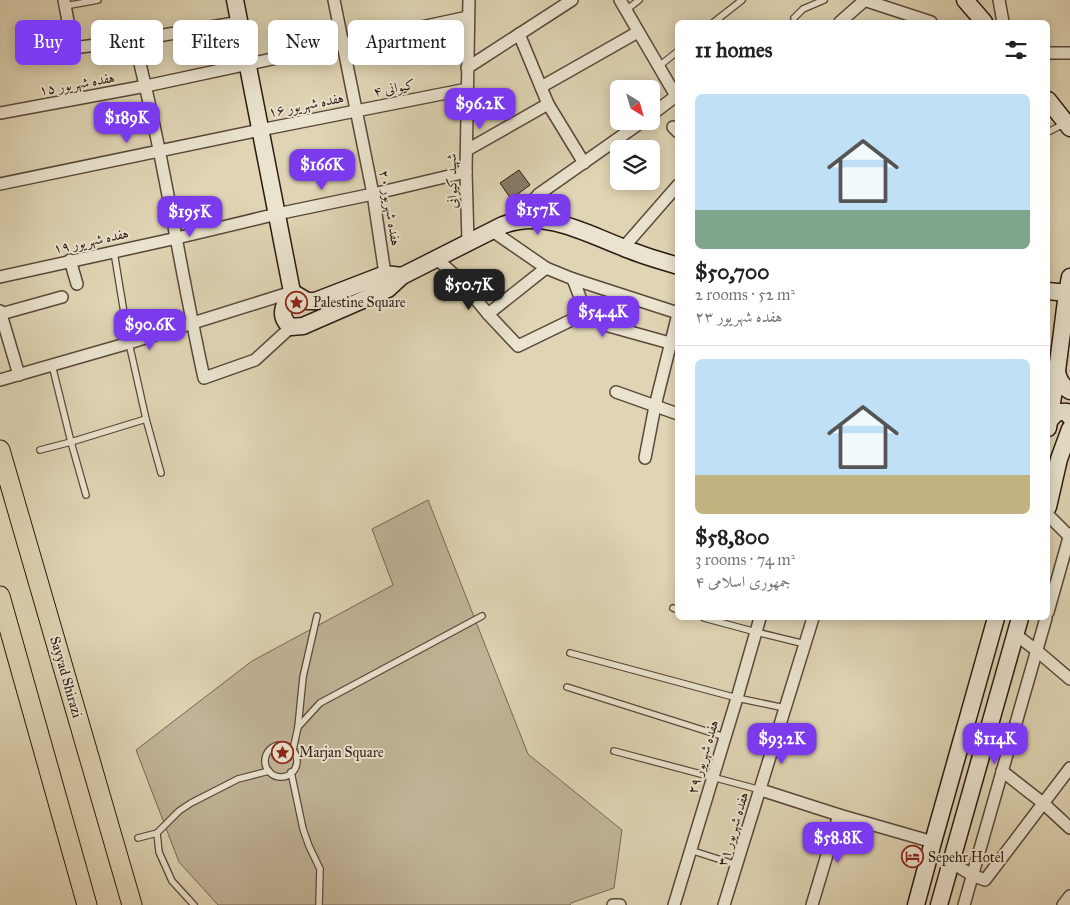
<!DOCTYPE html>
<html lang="en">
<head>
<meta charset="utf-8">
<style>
	body { margin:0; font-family:"IM FELL Great Primer",Amiri,serif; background:#f2f2f2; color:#222; height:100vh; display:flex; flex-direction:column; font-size:19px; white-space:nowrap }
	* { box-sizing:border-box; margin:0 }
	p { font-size:16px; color:#767676 }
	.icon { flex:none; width:28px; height:28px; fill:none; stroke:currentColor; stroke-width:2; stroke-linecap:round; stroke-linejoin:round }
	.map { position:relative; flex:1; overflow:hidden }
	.details { position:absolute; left:675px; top:20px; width:375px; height:600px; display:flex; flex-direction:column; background:#fff; border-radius:8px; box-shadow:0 2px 12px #0003 }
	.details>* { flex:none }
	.guide { position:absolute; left:15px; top:20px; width:475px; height:45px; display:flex; gap:10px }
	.needle { width:32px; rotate:143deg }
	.buttons { position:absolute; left:610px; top:80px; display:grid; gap:10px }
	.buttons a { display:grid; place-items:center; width:50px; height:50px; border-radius:8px; background:#fff; box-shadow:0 2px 12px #0003; font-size:25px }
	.price { position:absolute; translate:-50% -42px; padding:0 11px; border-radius:10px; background:#7c3aed; color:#fff; font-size:16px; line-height:32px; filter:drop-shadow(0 1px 2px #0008) }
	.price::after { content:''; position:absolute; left:50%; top:30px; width:15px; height:11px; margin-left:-8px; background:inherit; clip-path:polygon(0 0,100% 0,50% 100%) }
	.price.on { background:#222; color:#fff }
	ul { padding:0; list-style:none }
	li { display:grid; align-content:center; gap:10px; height:265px; padding:0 20px }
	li+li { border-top:1px solid #e0e0e0 }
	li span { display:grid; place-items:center; height:155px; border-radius:8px; color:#555 }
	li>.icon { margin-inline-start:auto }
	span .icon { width:90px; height:90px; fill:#fffc; stroke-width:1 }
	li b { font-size:21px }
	h2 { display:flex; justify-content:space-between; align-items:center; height:60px; padding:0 20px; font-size:21px }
	.pill { padding:0 18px; border-radius:8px; background:#fff; box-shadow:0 2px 12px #0003; font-size:18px; line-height:45px }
	.pill.on { background:#7c3aed; color:#fff }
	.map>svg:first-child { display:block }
</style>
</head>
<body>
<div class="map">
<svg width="1070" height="905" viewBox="0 0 1070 905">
	<rect width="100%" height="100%" fill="#dfd4b3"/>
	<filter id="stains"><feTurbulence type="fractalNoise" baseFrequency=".004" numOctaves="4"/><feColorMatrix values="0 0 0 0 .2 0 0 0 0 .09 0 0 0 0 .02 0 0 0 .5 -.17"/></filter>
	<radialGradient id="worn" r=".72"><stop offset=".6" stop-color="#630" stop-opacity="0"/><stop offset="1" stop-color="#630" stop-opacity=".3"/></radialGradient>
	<polygon fill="#c1b498" stroke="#766756" points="428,500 528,754 622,830 614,888 571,903 570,905 218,905 179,862 136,750 252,661 393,585 372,529"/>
	<polygon fill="#897b67" stroke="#2c1a14" points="519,170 530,185 511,199 500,183"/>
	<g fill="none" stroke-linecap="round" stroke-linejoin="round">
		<defs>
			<g id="lane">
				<polyline points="65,6 98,0"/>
				<polyline points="626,10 639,0"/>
				<polyline points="794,18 803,9 824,0"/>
				<polyline points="714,22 742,0"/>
				<polyline points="658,67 678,51"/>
				<polyline points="1048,132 1064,124"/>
				<polyline points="114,252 129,343 146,419 161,473"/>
				<polyline points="52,365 71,442 86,495"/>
				<polyline points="40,450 71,442 146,419"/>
				<polyline points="673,608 678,610"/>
				<polyline points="704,618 756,632 805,644"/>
				<polyline points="570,653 737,698 785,708"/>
				<polyline points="567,687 725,737"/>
				<polyline points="298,727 320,703 482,616"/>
				<circle cx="281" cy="761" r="16"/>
				<polyline points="293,750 298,727 303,677 317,616"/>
				<polyline points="614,751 761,790"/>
				<polyline points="291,772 303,829 309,846 320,869 319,905"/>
				<polyline points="138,838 157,833"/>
				<polyline points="690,850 737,865"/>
				<polyline points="194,905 172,881 159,852 157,833 179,811 191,803 238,779 269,771"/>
			</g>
			<g id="street">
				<polyline points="64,0 73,48 134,40 240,22"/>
				<polyline points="334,0 373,194 385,274"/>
				<polyline points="620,0 676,96 651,115"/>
				<polyline points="864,0 931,22"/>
				<polyline points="999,0 1003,22"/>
				<polyline points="840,22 865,0"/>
				<polyline points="519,34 548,104 584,163"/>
				<path d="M134 40C163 151 179 265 204 378L255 360 291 327"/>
				<polyline points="1048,53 1070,53"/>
				<polyline points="467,68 572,0"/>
				<polyline points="541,87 638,32"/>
				<polyline points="0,113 146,86 468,17"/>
				<polyline points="673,127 678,132"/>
				<polyline points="467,150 548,104"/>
				<polyline points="0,184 260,130 467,89"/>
				<polyline points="515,221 539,194 643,121"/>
				<polyline points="491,230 546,268 573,279 678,313"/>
				<polyline points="468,242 466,172 469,0"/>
				<polyline points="623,248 678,185"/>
				<polyline points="437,259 461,281 488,314 518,346 586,313"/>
				<polyline points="70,260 77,284"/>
				<polyline points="0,277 177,238 277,214 373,194 466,172"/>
				<polyline points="573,279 586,313 605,325 677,345"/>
				<polyline points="0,311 19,375"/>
				<polyline points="1,314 62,297"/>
				<polyline points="488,314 546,268"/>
				<polyline points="0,380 129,343 292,292"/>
				<polyline points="616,392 678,414"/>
				<polyline points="645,458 655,406 678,314"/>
				<polyline points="1048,515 1070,537"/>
				<polyline points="1048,612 1070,534"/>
				<polyline points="1015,634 1036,650 1070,679"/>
				<polyline points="1002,771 1043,803 1070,828"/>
				<polyline points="761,790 839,815 933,842"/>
				<polyline points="951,862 972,875 985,880 1070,768"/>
				<polyline points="613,905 620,905"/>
				<polyline points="674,905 737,698 760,618"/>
				<polyline points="724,905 813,618"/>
				<polyline points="812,905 839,815"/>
				<polyline points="964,905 1046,618"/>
				<polyline points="1063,905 1070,896"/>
			</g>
			<g id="secondary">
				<polyline points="235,0 292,292"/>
				<polyline points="965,0 984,22"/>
				<polyline points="1048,100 1070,128"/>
				<path d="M385 274 402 276 388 289 303 326 291 327C277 316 284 304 292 292L307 301H315Z"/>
				<path d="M402 276 503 225C546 210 583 232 622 247 640 255 659 260 678 266"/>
				<path d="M1070 277 1067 293 1057 371C1058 380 1062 386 1070 391"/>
				<polyline points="1048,291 1067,293"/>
				<path d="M1049 421C1055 414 1057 411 1067 412L1070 417"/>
				<polyline points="1048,428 1057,371"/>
				<polyline points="1048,507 1059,459 1070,429"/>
				<polyline points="916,905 933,842 996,618"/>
				<polyline points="939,905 1020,618"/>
			</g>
			<g id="primary">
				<polyline points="0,450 132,905"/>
				<polyline points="0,596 87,905"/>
			</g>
		</defs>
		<use href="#lane" stroke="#59483c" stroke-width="8"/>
		<use href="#street" stroke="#59483c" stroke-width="14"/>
		<use href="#secondary" stroke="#2c1a14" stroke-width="19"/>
		<use href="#primary" stroke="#2c1a14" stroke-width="21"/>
		<use href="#lane" stroke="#eae3ce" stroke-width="5.5"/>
		<use href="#street" stroke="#eae3ce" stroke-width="11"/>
		<use href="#secondary" stroke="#eae3ce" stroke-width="16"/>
		<use href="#primary" stroke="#dfd4b3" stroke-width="19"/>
	</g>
	<defs>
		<symbol id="sight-ring" viewBox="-11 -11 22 22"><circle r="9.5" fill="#eae3ce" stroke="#8f2418" stroke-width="1.5"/><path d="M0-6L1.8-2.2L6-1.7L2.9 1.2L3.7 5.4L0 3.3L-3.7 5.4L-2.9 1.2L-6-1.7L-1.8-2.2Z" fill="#8f2418"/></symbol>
		<symbol id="hotel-ring" viewBox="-11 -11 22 22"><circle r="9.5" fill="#eae3ce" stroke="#8f2418" stroke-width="1.5"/><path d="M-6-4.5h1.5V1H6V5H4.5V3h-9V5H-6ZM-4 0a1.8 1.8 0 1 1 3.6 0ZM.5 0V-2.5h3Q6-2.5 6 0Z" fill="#8f2418"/></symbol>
	</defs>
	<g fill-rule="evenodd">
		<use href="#sight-ring" x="284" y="290" width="25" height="25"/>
		<use href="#sight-ring" x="270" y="740" width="25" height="25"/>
		<use href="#hotel-ring" x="900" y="844" width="25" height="25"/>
	</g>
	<g text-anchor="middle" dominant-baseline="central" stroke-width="4" stroke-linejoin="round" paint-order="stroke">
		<g font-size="14" fill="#2c1a14" stroke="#eae3ce">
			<text transform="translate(77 84) rotate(-10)">هفده شهریور ۱۵</text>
			<text transform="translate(394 88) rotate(-11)">کیوانی ۴</text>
			<text transform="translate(306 105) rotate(-11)">هفده شهریور ۱۶</text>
			<text transform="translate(452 181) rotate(-91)">شهید کیوانی</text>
			<text transform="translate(390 208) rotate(81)">هفده شهریور ۲۰</text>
			<text transform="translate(91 241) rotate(-12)">هفده شهریور ۱۹</text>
			<text transform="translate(66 677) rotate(74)">Sayyad Shirazi</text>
			<text transform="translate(703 757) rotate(-73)">هفده شهریور ۲۹</text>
			<text transform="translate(733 829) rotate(-73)">هفده شهریور ۳۱</text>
		</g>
		<g font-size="14" fill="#2c1a14" stroke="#eae3ce" text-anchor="start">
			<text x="313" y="302">Palestine Square</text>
			<text x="299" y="752">Marjan Square</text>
			<text x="928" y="857">Sepehr Hotel</text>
		</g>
	</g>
	<rect width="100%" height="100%" filter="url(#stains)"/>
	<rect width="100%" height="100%" fill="url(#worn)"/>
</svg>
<div class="buttons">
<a><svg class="needle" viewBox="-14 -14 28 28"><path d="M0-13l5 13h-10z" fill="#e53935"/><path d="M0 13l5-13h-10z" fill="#767676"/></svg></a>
<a><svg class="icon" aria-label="layers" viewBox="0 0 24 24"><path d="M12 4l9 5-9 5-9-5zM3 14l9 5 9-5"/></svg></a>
</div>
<b class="price" style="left:480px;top:130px">$96.2K</b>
<b class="price" style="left:127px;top:144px">$189K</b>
<b class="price" style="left:322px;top:191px">$166K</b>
<b class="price" style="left:538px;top:236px">$157K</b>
<b class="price" style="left:190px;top:238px">$195K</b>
<b class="price on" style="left:469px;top:311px">$50.7K</b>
<b class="price" style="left:603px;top:338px">$54.4K</b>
<b class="price" style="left:150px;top:351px">$90.6K</b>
<b class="price" style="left:782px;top:765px">$93.2K</b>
<b class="price" style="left:995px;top:765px">$114K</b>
<b class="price" style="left:838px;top:864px">$58.8K</b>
<div class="guide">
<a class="pill on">Buy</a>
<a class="pill">Rent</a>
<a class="pill">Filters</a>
<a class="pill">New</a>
<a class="pill">Apartment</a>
</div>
<section class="details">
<h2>11 homes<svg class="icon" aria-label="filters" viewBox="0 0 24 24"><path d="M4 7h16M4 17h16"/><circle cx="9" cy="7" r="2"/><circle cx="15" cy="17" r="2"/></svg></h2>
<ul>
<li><span style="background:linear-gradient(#bfe0f5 75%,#7fa58c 0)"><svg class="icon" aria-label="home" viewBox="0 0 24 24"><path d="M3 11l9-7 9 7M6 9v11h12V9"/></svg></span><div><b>$50,700</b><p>2 rooms · 52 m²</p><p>هفده شهریور ۲۳</p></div></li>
<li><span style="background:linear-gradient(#bfe0f5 75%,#c2b280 0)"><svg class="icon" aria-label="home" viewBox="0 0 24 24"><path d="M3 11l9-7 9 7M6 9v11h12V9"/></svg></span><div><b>$58,800</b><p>3 rooms · 74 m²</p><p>جمهوری اسلامی ۴</p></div></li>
</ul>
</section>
</div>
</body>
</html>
